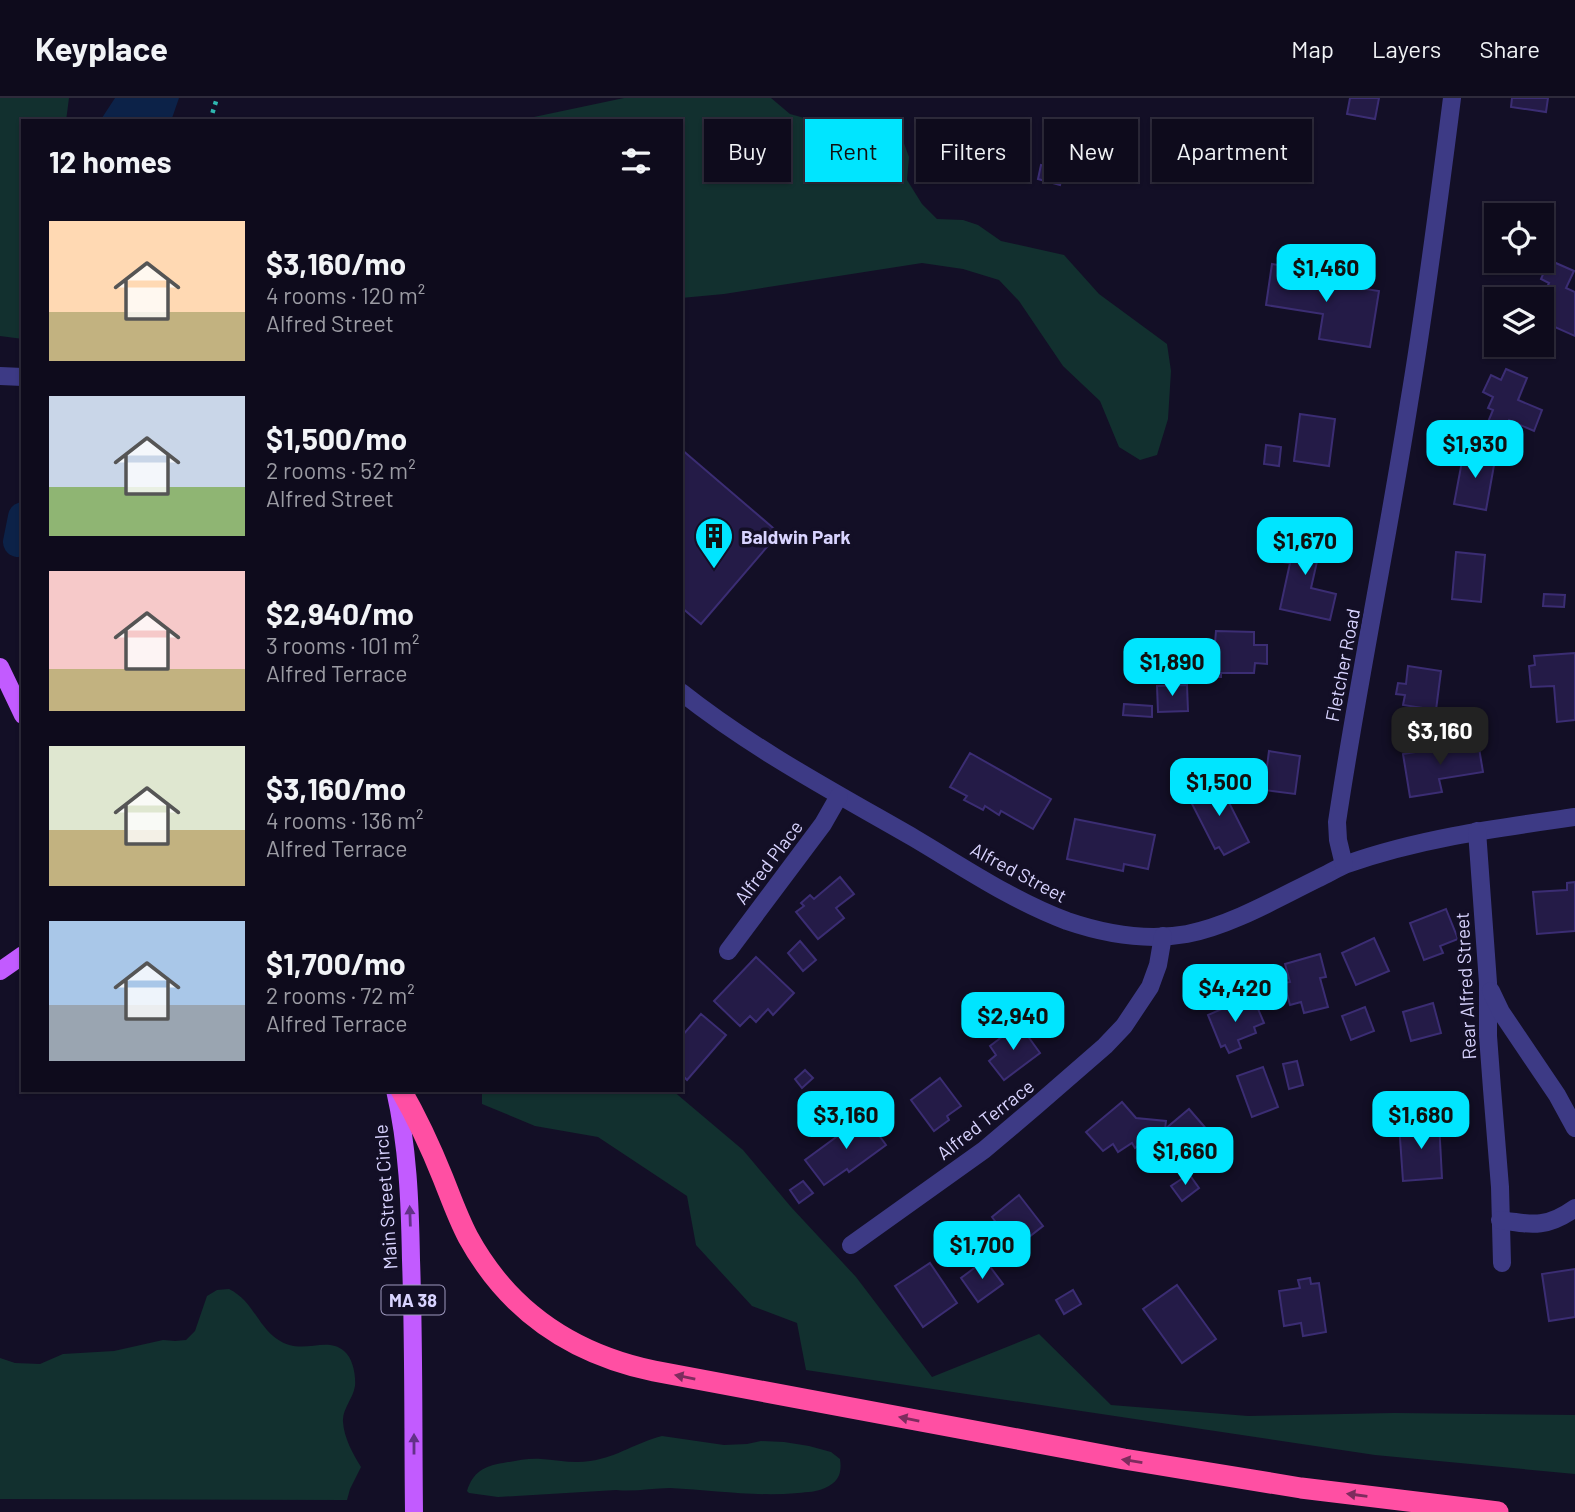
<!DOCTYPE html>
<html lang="en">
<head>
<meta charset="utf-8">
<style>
	body { margin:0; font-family:Barlow,sans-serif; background:#171425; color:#f1f3f6; height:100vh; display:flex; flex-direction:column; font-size:26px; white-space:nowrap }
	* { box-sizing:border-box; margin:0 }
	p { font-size:23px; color:#9b9ba3 }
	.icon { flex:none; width:38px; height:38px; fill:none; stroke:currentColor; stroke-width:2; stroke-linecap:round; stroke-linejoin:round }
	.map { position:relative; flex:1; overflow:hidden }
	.details { position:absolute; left:21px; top:21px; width:662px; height:973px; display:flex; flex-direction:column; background:#0e0b1c; border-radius:0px; box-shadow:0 2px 5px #0004,0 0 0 2px #2e2b3b }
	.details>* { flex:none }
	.banner { position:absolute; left:704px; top:21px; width:665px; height:63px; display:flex; gap:14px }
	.fabs { position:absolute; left:1484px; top:105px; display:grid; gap:14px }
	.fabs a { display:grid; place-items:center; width:70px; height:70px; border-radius:0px; background:#0e0b1c; box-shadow:0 2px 5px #0004,0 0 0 2px #2e2b3b; font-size:35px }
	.price { position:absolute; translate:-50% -60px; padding:0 16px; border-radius:14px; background:#00e5ff; color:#111; font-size:23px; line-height:46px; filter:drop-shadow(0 2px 4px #0008) }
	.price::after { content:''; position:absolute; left:50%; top:42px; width:21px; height:16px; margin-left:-10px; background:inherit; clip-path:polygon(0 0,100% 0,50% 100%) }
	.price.active { background:#222; color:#fff }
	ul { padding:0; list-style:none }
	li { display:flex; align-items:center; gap:21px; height:175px; padding:0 28px }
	li span { display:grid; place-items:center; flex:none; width:196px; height:140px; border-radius:0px; color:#555 }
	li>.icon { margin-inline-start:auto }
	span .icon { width:84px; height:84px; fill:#fffc; stroke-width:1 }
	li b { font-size:30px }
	h2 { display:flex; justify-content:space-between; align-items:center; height:84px; padding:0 28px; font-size:30px }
	.chip { padding:0 24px; border-radius:0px; background:#0e0b1c; box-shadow:0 2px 5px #0004,0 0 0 2px #2e2b3b; font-size:24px; line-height:63px }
	.chip.active { background:#00e5ff; color:#111 }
	header { display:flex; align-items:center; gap:42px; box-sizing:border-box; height:98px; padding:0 35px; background:#0e0b1c; border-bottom:2px solid #2e2b3b }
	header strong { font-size:33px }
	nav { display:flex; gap:38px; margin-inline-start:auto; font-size:24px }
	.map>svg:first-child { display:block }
</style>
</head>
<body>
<header>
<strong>Keyplace</strong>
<nav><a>Map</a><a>Layers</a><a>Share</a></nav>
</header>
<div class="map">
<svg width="1575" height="1414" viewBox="0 0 1575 1414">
	<rect width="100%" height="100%" fill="#130f26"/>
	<g fill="#12302f">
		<polygon points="0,0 69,0 66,23 23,23 23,241 0,238"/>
		<polygon points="624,0 771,0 790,16 833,28 902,40 909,59 907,82 922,106 937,121 963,122 978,127 1001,143 1064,157 1099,196 1167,246 1171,273 1168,321 1157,357 1140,362 1119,349 1100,303 1063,268 1019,203 999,182 963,171 922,165 724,196 681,200 681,23 515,23"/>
		<polygon points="482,992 672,992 743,1052 791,1109 856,1179 932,1279 1039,1236 1111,1307 1248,1318 1394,1315 1575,1317 1575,1376 1375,1357 806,1272 797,1225 752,1208 696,1147 687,1098 598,1039 535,1028 482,1006"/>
		<path d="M229 1191C253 1203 257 1227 277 1241 302 1259 325 1237 344 1253 353 1260 356 1278 355 1288 353 1301 342 1311 343 1324 344 1340 353 1356 361 1369L350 1391 347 1402 0 1401V1260L15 1265 40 1266 63 1256 114 1253 163 1242 175 1243 186 1242 195 1233 207 1198 217 1192Z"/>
		<path d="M662 1338 724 1347 747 1346 761 1343 784 1344 809 1348 831 1354 840 1361C842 1375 839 1384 825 1390 817 1394 807 1394 798 1395 755 1399 713 1392 670 1390 652 1390 635 1394 616 1392L498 1399 469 1395 467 1393C473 1374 484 1368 503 1365 516 1363 528 1360 541 1361 557 1362 574 1366 590 1363 618 1359 637 1344 662 1338Z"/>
	</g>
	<polygon fill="#0c2248" points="115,0 179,0 171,23 100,23"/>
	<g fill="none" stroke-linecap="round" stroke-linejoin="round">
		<polyline stroke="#0c2248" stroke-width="30" points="18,444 23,419"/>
	</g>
	<g fill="#241b47" stroke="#3b2d73" stroke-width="2">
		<polygon points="1350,0 1379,0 1375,21 1347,16"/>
		<polygon points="1512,0 1548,0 1546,14 1511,9"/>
		<polygon points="1041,67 1064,72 1060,87 1038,81"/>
		<polygon points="1549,162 1574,173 1566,190 1575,194 1575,238 1555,229 1548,244 1542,242 1542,201 1549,185 1541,181"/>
		<polygon points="1272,166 1309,172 1307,182 1379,193 1370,249 1319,241 1323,216 1266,207"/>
		<polygon points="1506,271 1527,280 1518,302 1542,312 1534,333 1509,322 1505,331 1488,324 1493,312 1488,310 1493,299 1483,294 1491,277 1501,282"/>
		<polygon points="1300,316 1335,321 1329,368 1294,363"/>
		<polygon points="1266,347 1281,349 1279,368 1264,366"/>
		<polygon points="681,351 779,435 701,526 681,509"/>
		<polygon points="1476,352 1496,356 1486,412 1454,406 1463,358 1474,360"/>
		<polygon points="1289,430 1323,437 1311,490 1336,496 1330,522 1280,511 1290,465 1282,464"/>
		<polygon points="1456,454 1485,457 1481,504 1452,501"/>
		<polygon points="1544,496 1565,497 1564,509 1543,508"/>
		<polygon points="1216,533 1254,534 1254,547 1267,547 1267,566 1255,565 1254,575 1221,575 1221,579 1205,579 1205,545 1215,545"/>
		<polygon points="1575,555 1575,622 1557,624 1554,588 1531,589 1529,568 1535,567 1534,558"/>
		<polygon points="1408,568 1441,573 1436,612 1403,607 1405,597 1396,596 1398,585 1406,586"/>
		<polygon points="1187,587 1188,613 1158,614 1157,588"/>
		<polygon points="1124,606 1152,608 1152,619 1123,617"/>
		<polygon points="1478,644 1483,674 1439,681 1442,694 1410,699 1403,656"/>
		<polygon points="1269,653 1300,658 1295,696 1264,692"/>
		<polygon points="970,655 1051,701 1033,731 1001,713 999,717 985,708 983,712 964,702 967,698 950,689"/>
		<polygon points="1218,683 1249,744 1224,757 1219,749 1215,751 1188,698"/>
		<polygon points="1075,721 1155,737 1148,771 1124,766 1123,773 1067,761"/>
		<polygon points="840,779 854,796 836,810 844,820 818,841 796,814 804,808 801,805 810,797 814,801"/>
		<polygon points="1575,784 1575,833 1537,836 1533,794 1567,792 1567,785"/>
		<polygon points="1446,811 1458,841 1440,848 1443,855 1424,862 1410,825"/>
		<polygon points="1374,840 1389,873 1356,887 1342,855"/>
		<polygon points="800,843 816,862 803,873 788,855"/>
		<polygon points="1320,856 1326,879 1320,880 1328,909 1304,915 1301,904 1290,907 1284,885 1290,884 1285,866"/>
		<polygon points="756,859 794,895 773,917 768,911 756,924 750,918 740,928 714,903"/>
		<polygon points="1242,902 1245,910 1256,906 1264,925 1254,929 1256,935 1238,942 1241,950 1229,955 1225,947 1221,949 1208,917"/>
		<polygon points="1433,905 1441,935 1411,943 1403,914"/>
		<polygon points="1365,909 1374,933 1351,942 1342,918"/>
		<polygon points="701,916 726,937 687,982 681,976 681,939"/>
		<polygon points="1019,926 1040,955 1004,982 989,963 996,957 990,948"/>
		<polygon points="1297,963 1303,987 1289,991 1283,966"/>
		<polygon points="1263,969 1278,1009 1252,1019 1237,978"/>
		<polygon points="805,972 813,980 802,990 795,981"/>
		<polygon points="940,980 961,1008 947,1018 949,1022 934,1033 911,1002"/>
		<polygon points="1122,1004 1136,1020 1166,1023 1165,1031 1189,1011 1215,1041 1188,1063 1181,1055 1177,1059 1166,1046 1143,1044 1135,1050 1132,1045 1118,1054 1113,1046 1103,1053 1086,1034"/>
		<polygon points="865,1018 886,1047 849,1074 847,1071 824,1087 805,1062"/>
		<polygon points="1439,1024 1442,1080 1403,1083 1399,1026"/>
		<polygon points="1189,1076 1199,1090 1182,1103 1171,1088"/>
		<polygon points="803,1083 813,1095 799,1105 790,1092"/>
		<polygon points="1019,1097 1043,1128 1015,1150 992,1119"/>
		<polygon points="985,1162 1003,1186 978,1204 961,1180"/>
		<polygon points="930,1165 957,1205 923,1229 895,1188"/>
		<polygon points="1575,1171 1575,1219 1549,1223 1542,1176"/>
		<polygon points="1310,1180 1311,1186 1319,1185 1326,1234 1303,1238 1301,1225 1284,1228 1279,1193 1300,1190 1298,1182"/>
		<polygon points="1177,1187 1216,1241 1182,1265 1143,1211"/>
		<polygon points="1073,1192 1081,1206 1064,1216 1056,1202"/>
	</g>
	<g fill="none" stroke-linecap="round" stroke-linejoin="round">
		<polyline stroke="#2fb8b0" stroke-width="4.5" stroke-dasharray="3.5 5" stroke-linecap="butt" points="210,23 217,0"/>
		<g stroke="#3d3a85" stroke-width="18">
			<polyline points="0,278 23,279"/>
			<path d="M681 594C753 651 834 694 914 740 963 769 1013 803 1067 823 1105 836 1148 843 1187 836 1232 827 1278 800 1319 780 1328 776 1337 770 1347 766 1421 740 1498 730 1575 719"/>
			<polyline points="1477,733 1488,885 1488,938 1492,991 1500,1089 1502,1165"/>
			<path d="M1344 767 1338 742 1337 724C1358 584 1387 445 1409 305 1426 204 1439 102 1452 0"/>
			<polyline points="728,853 823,726 839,698"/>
			<polyline points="1491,893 1501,914 1557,997 1575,1030"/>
			<path d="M1500 1122C1533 1127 1547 1130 1575 1110"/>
			<polyline points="851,1147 984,1052 1036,1008 1105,948 1124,928 1150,889 1158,867 1163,838"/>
		</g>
		<g stroke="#c25bff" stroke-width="18">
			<polyline points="0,569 23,617"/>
			<polyline points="0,873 23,857"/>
			<path d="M395 992C408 1049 410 1105 411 1162 414 1246 413 1330 414 1414"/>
		</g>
		<path stroke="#ff4fa3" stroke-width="21" d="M401 992C417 1020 431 1050 443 1080 451 1100 458 1120 468 1139 509 1214 573 1256 654 1273L1124 1361 1301 1390 1498 1414"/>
	</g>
	<defs><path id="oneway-solid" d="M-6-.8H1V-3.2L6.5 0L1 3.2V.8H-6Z" transform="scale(1.75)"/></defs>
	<g fill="#623188">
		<use href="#oneway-solid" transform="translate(410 1118) rotate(-92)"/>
		<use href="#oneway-solid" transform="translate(414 1346) rotate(-90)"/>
	</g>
	<g fill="#7d2c5e">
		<use href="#oneway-solid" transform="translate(685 1279) rotate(-169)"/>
		<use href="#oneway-solid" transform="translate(909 1321) rotate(-169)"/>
		<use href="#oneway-solid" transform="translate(1132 1363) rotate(-171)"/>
		<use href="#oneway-solid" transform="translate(1357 1397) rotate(-172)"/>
	</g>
	<defs>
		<symbol id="building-pin" viewBox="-11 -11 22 30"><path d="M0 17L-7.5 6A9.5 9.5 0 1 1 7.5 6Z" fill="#00e5ff" stroke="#130f26"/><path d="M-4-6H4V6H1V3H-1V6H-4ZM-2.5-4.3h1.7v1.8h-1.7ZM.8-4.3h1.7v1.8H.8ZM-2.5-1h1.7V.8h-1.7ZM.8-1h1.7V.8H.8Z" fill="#111"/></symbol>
	</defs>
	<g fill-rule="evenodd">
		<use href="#building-pin" x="692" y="416" width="44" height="60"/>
	</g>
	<g text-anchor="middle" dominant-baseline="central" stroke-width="7" stroke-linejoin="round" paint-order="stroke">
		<rect fill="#130f26" stroke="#9e99be" stroke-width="2" x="381.5" y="1187.5" width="63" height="29" rx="5"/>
		<g font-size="18" font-weight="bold" fill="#d9d4ff">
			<text x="413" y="1202">MA 38</text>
		</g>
		<g font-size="19" font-weight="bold" fill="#d9d4ff" stroke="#130f26" text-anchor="start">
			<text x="741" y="438">Baldwin Park</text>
		</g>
		<g font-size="19" fill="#d9d4ff" stroke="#130f26">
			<text transform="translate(1342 567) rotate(-79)">Fletcher Road</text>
			<text transform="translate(768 764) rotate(-53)">Alfred Place</text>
			<text transform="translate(1019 774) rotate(28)">Alfred Street</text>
			<text transform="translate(1465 888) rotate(-93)">Rear Alfred Street</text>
			<text transform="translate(985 1021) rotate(-38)">Alfred Terrace</text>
			<text transform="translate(385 1099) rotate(-94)">Main Street Circle</text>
		</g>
	</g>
</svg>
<div class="fabs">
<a><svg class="icon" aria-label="locate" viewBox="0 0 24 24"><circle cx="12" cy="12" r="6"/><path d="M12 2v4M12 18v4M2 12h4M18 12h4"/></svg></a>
<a><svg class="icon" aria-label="layers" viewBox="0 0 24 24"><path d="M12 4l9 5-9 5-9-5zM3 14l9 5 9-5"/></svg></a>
</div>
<b class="price" style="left:1326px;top:206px">$1,460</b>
<b class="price" style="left:1475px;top:382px">$1,930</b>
<b class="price" style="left:1305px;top:479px">$1,670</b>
<b class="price" style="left:1172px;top:600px">$1,890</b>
<b class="price active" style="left:1440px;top:669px">$3,160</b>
<b class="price" style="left:1219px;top:720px">$1,500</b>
<b class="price" style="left:1235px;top:926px">$4,420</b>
<b class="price" style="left:1013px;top:954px">$2,940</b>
<b class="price" style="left:846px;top:1053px">$3,160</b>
<b class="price" style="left:1421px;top:1053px">$1,680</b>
<b class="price" style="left:1185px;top:1089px">$1,660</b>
<b class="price" style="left:982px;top:1183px">$1,700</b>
<div class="banner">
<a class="chip">Buy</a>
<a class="chip active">Rent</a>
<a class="chip">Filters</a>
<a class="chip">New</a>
<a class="chip">Apartment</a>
</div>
<section class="details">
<h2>12 homes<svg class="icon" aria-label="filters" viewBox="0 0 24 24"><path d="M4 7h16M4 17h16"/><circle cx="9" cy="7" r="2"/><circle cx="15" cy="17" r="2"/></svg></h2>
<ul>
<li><span style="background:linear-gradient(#ffd9b3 65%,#c2b280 0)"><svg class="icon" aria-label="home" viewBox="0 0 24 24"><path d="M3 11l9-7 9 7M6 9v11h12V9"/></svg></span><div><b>$3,160/mo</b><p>4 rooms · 120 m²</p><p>Alfred Street</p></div></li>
<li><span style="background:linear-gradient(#c9d6e8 65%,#8fb573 0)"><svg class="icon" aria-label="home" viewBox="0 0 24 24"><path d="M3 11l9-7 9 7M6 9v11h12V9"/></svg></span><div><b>$1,500/mo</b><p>2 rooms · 52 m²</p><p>Alfred Street</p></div></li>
<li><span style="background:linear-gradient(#f6c9c9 70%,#c2b280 0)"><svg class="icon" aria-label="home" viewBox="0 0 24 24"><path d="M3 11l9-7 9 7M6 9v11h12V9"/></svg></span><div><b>$2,940/mo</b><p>3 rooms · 101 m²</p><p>Alfred Terrace</p></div></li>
<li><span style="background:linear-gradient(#dfe7d0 60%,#c2b280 0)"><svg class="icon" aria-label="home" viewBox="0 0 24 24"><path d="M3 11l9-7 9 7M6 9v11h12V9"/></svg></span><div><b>$3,160/mo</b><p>4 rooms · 136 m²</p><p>Alfred Terrace</p></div></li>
<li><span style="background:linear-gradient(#a9c7e8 60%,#9aa5b1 0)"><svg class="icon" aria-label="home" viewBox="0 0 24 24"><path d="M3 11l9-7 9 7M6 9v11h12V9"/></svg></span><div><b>$1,700/mo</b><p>2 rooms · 72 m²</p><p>Alfred Terrace</p></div></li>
</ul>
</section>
</div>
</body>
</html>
